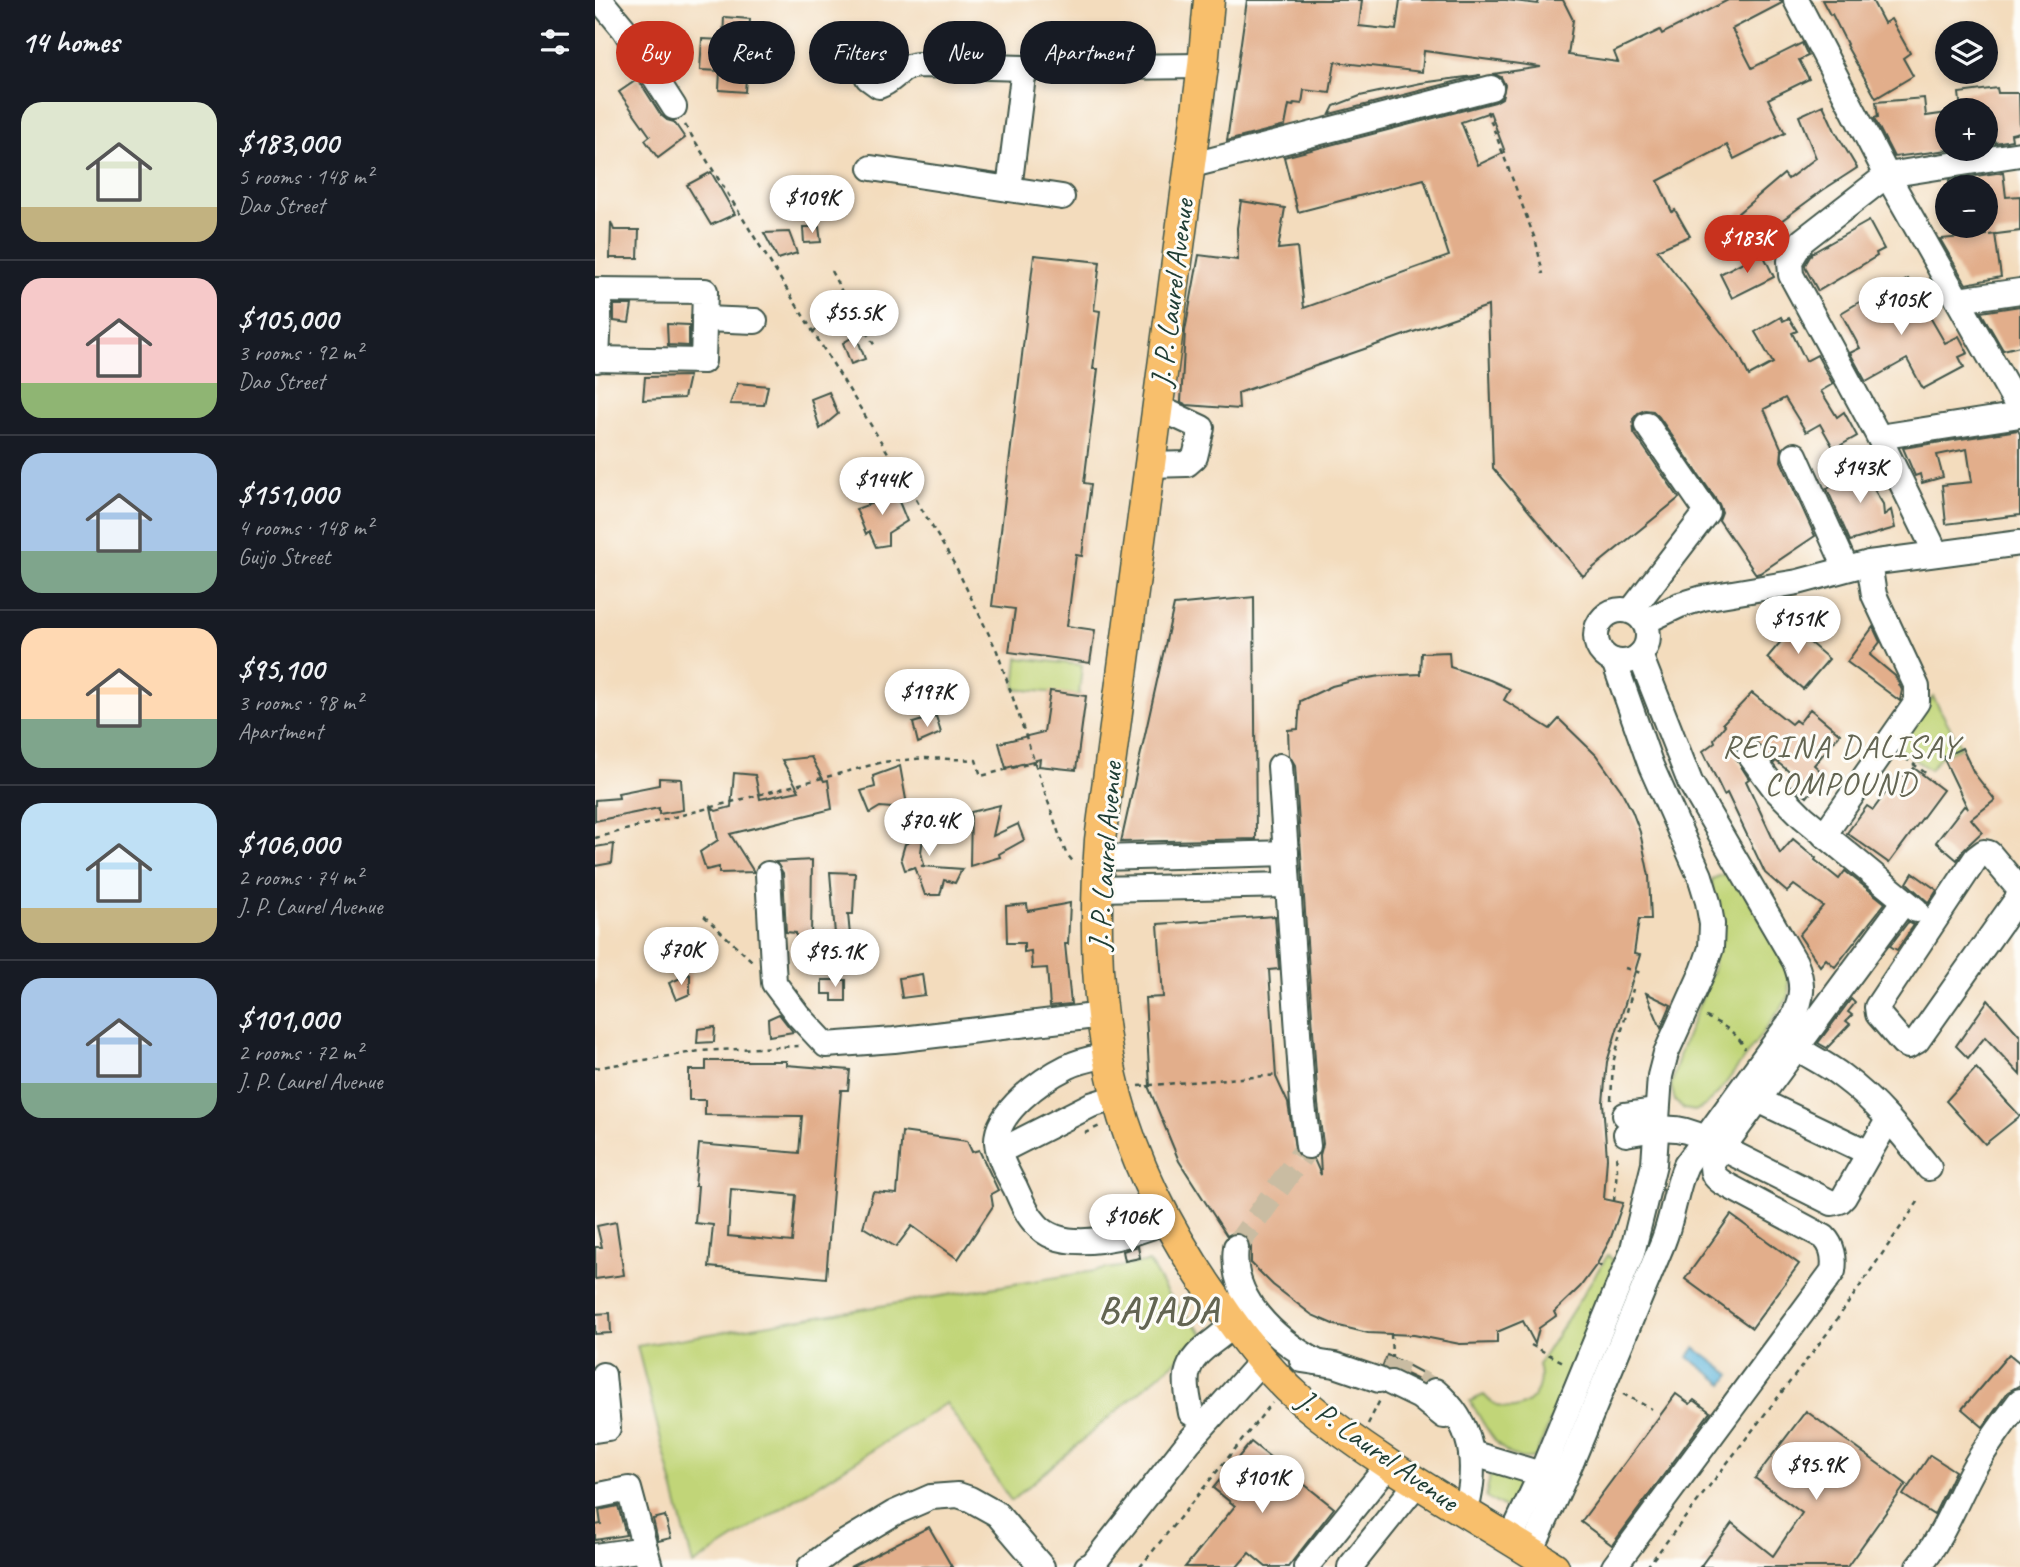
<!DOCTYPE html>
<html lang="en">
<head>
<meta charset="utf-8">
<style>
	body { margin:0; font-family:Caveat,sans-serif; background:#242831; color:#f1f3f6; height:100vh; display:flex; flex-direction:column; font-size:26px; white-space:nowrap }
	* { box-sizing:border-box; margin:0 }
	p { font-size:23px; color:#9ea1a6 }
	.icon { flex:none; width:38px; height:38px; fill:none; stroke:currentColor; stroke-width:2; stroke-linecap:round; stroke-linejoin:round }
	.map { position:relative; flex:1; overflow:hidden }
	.drawer { display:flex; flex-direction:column; background:#171b24; width:595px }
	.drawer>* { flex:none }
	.hud { position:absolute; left:21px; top:21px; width:665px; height:63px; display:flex; gap:14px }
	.controls { position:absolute; left:1340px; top:21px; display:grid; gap:14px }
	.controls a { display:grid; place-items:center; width:63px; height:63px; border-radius:50%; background:#171b24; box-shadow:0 4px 10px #0003; font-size:35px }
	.price { position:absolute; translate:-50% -60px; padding:0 16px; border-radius:24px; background:#fff; color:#222; font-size:23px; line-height:46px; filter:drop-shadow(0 2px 4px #0008) }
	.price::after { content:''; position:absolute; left:50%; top:42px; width:21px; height:16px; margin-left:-10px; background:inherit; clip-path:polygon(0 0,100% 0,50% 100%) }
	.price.on { background:#c8321e; color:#fff }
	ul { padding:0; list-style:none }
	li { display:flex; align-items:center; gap:21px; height:175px; padding:0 21px }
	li+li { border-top:2px solid #363941 }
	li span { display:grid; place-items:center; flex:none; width:196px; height:140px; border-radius:21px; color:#555 }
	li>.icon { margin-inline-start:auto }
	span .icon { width:84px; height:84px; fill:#fffc; stroke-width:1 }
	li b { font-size:30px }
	h2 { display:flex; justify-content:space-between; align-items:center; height:84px; padding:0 21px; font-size:30px }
	.pill { padding:0 24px; border-radius:32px; background:#171b24; box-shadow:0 4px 10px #0003; font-size:24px; line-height:63px }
	.pill.on { background:#c8321e; color:#fff }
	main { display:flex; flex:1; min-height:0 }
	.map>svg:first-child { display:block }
</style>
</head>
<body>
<main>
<section class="drawer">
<h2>14 homes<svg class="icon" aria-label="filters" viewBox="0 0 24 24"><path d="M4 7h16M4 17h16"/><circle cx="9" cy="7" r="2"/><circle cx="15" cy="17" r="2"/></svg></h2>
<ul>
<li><span style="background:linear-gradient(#dfe7d0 75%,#c2b280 0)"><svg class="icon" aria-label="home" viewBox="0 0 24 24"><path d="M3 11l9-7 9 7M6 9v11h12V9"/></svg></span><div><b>$183,000</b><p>5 rooms · 148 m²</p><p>Dao Street</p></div></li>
<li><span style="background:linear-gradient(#f6c9c9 75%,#8fb573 0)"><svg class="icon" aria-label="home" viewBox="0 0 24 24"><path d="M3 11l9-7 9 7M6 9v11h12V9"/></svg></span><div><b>$105,000</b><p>3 rooms · 92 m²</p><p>Dao Street</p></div></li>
<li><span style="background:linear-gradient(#a9c7e8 70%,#7fa58c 0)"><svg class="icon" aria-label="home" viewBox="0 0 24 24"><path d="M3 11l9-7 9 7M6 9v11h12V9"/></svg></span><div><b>$151,000</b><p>4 rooms · 148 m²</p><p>Guijo Street</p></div></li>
<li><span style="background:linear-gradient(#ffd9b3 65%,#7fa58c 0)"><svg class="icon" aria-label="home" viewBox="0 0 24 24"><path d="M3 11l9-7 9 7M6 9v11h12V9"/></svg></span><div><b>$95,100</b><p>3 rooms · 98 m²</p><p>Apartment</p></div></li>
<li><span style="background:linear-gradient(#bfe0f5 75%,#c2b280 0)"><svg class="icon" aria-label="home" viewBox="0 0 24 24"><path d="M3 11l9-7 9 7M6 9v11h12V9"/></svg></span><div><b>$106,000</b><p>2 rooms · 74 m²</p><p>J. P. Laurel Avenue</p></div></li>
<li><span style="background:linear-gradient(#a9c7e8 75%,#7fa58c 0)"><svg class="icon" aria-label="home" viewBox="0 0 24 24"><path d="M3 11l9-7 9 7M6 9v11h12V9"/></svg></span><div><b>$101,000</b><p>2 rooms · 72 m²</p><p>J. P. Laurel Avenue</p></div></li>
</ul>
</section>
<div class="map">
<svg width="1425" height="1567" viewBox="0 0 1425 1567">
	<rect width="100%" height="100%" fill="#fdfcf7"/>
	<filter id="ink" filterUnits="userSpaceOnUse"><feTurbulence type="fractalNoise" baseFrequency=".0143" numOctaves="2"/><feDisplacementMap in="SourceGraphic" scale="14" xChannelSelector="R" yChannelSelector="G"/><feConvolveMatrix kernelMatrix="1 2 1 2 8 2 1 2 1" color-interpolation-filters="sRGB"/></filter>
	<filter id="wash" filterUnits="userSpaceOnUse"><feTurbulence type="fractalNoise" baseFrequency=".00686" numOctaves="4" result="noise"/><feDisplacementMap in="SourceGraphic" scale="28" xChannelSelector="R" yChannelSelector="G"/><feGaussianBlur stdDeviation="1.57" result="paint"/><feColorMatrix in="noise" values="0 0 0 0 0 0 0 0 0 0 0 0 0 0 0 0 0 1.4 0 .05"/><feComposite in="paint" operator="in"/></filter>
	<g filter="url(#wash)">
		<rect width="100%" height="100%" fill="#f3dcbd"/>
		<g fill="#c1d578" stroke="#708956" stroke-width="2">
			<polygon points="423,658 487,665 484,695 420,689"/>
			<polygon points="1338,697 1366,747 1346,756 1335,770 1300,746"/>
			<polygon points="1137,871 1193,967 1194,997 1125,1091 1110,1106 1100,1111 1089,1109 1080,1101 1076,1086 1085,1053 1119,967 1117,879"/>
			<path d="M1013 1255 1023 1266 940 1457C906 1466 890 1424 875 1401L889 1395C914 1424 954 1401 943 1365Z"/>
			<polygon points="554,1262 572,1293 610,1336 416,1501 351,1403 98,1565 42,1346"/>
			<polygon points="897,1464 934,1475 917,1512 891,1497"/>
		</g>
		<polygon fill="#5eb5db" stroke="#3e7988" stroke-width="2" points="1100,1348 1136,1375 1129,1384 1093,1357"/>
		<g id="blocks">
			<g fill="#e2ae8b" fill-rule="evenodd">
				<path d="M652 0H767L764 26 801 30 805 0H911L943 4 944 0H968L978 20 973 55 1023 62 1019 52 1065 30 1067 34 1133 0H1186L1187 3 1137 29 1157 68 1207 43 1213 56 1204 60 1214 79 1173 99 1190 133 1139 159 1132 145 1063 181 1077 212 1080 210 1095 236 1062 250 1144 355 1154 376 1178 363 1160 332 1186 317 1188 321 1194 318 1202 331 1197 333 1211 361 1222 355 1238 384 1226 391 1242 417 1249 412 1262 436 1239 449 1225 424 1211 432 1190 398 1169 409 1187 450 1186 461 1220 536 1165 573 1161 574 1124 520 1127 512 1124 504 1064 417 1058 411 1050 410 1043 413 1038 419 1039 433 1084 498 988 576 898 468 893 306 643 393 644 409 592 405 586 402 590 331 604 255 643 260 642 228 646 201 690 208 683 249 702 247 709 308 854 256 829 179 703 212 689 157 900 102 907 98 910 85 906 77 898 74 946 67 829 51 827 72 740 62 735 93 709 90 707 104 699 103 698 106 694 105 690 126 632 141ZM895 112 910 152 883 165 866 122Z"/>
				<polygon points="1227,0 1277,0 1289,23 1296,19 1315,53 1308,58 1318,76 1281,98 1251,45 1252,44 1237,14 1235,15"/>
				<polygon points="129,17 155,19 150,92 124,90 125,71 105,70 107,39 128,40"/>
				<polygon points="886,75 735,114 739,106 765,96 826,83"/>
				<polygon points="43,79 66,115 72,120 79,122 90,138 63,158 50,140 55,136 24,92"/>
				<polygon points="1402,88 1403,93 1424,93 1425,132 1416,134 1417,140 1400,143 1395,118 1391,119 1391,110 1366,110 1364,93"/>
				<polygon points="1329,98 1331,116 1353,113 1353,150 1299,157 1279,118 1283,117 1281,102"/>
				<polygon points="1228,105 1240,131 1262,168 1228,190 1186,221 1193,230 1169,248 1142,214 1189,174 1193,179 1221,158 1204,116"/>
				<polygon points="116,172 140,214 116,225 92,185"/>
				<polygon points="1408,172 1411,197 1425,196 1425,231 1394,235 1400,234 1406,277 1371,284 1345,239 1391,235 1391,187 1354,187 1354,180"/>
				<polygon points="1274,221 1289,249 1281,253 1282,256 1223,291 1211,269 1210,265 1217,253"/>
				<polygon points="16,222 19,230 44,230 43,258 15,258"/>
				<polygon points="208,227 224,227 226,242 209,243"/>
				<polygon points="194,232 202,253 183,259 169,233"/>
				<polygon points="1167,252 1179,277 1137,298 1125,274"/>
				<polygon points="439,255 505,262 499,310 505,311 498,369 503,369 489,483 496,484 487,556 481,555 472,626 500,630 495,663 414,652 420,609 397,606"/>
				<polygon points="1313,279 1350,343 1364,336 1373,353 1364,357 1369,367 1328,389 1312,359 1271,382 1255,353 1265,348 1246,313 1273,297 1275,301"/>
				<polygon points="19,305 37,305 34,323 19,321"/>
				<polygon points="1425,306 1425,346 1408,350 1386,312"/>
				<polygon points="72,324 94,325 94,346 73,345"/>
				<polygon points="261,335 270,359 256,364 248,343"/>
				<polygon points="94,376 89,398 48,400 50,377"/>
				<polygon points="143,383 173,386 169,405 135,404"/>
				<polygon points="234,392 243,414 225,429 216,399"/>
				<polygon points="1423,430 1425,434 1425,515 1351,524 1347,485 1377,482 1372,449 1342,455 1348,477 1327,483 1325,474 1320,476 1308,448"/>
				<polygon points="1279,461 1282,466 1272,478 1288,504 1289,515 1296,510 1300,528 1255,541 1232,489"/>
				<polygon points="298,487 312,521 293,533 293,545 281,547 274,531 271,534 261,509 281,502 277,499"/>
				<polygon points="659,597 661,839 526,842 579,605"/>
				<polygon points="1204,620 1214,628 1207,636 1234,659 1208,689 1172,658"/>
				<polygon points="1278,627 1285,642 1275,655 1300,676 1307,690 1305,701 1252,662"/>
				<polygon points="854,652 855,667 895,680 915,689 909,700 955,729 964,719 1001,755 1026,790 1037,811 1045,832 1054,876 1056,919 1044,919 1039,954 1045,955 1012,1062 1008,1102 1012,1158 1009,1199 1028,1203 1015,1240 1002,1264 985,1287 959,1312 961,1316 944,1328 940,1344 928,1321 902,1332 902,1343 865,1344 819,1335 773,1333 740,1325 717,1315 678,1285 656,1263 656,1246 649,1235 640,1232 632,1236 584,1161 553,1086 555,1086 550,998 568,997 563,924 680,916 684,969 674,970 681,1077 693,1103 701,1154 708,1160 719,1159 726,1175 725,1155 728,1144 723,1104 700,765 694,755 693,730 703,729 705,701 737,686 761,680 786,676 825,674 826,653"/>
				<polygon points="455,691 491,696 481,770 444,766 445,759 411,768 404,743 449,732"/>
				<polygon points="1157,693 1196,724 1200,720 1204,723 1215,709 1245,734 1219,765 1230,775 1212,797 1198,786 1203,779 1181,761 1179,763 1160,741 1153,739 1146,742 1141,748 1139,755 1154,779 1151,781 1185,854 1198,839 1221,858 1220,860 1244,879 1250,871 1290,903 1240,967 1231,959 1225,966 1204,935 1228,906 1199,885 1192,892 1170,873 1132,793 1129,795 1108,751 1120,742 1119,739 1130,725 1128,723"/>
				<polygon points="341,716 346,733 323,743 318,723"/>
				<polygon points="1367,748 1379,773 1400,800 1376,819 1387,832 1369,849 1362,860 1341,842 1369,806 1373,809 1348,757"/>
				<polygon points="216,757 229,781 233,780 237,809 135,834 159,872 124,873 124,867 111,870 105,852 123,840 116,807 121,811 136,807 139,773 160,775 165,799 204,791 187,760"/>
				<polygon points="305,766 312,805 297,808 285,807 275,813 266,791 280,787 278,776"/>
				<polygon points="1319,768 1348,790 1294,863 1252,833 1272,806 1278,810 1305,773 1312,778"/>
				<polygon points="64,778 86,779 88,810 64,814 64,808 0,821 0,800 24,798 23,793 64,785"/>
				<polygon points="405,805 398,836 423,824 429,840 404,854 405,857 375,866 376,812"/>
				<polygon points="354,821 359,839 328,838 326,852 329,865 326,866 367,869 360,883 349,880 345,895 330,895 320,867 310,870 306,858 310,844 324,837 322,824"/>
				<polygon points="19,844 17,863 0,866 0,847"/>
				<polygon points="217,860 216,938 201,938 201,933 191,932 188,873 181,862"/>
				<polygon points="235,872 260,873 258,914 253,914 256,946 241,947"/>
				<polygon points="1318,873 1342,890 1334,903 1312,883"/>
				<polygon points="475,903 473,944 470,944 476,1004 455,1006 452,968 437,969 436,951 429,952 429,943 412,943 411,906 432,904 433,911"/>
				<polygon points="1313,922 1319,925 1302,950 1295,946"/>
				<polygon points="95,974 95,994 81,1000 74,983"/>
				<polygon points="327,974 330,995 307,998 304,978"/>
				<polygon points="227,980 251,980 251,1001 237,1001 237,994 227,994"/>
				<polygon points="1051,993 1076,1005 1066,1028"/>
				<polygon points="1256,999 1260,1003 1253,1012 1257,1015 1251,1021 1255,1024 1232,1048 1223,1043"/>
				<polygon points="1393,1000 1425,1036 1425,1075 1390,1037 1373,1058 1361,1046"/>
				<polygon points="184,1014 198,1032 174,1036 173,1019"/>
				<polygon points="120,1027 119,1042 102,1043 103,1029"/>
				<path d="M111 1061H191V1065L255 1070 253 1090H246L231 1278 114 1267 118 1225 100 1223 103 1186H100L104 1144 204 1153 207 1116 110 1115V1100H94V1070H111ZM136 1189 201 1195 197 1242 133 1236Z"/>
				<polygon points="1381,1068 1425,1116 1390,1144 1351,1101"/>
				<polygon points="307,1132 372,1141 377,1152 384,1150 403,1190 396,1194 398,1206 363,1259 317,1226 301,1247 268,1227 278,1192 302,1194"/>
				<polygon points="1136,1215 1204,1264 1157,1328 1090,1279"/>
				<polygon points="21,1222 29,1275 0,1279 0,1247 7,1247 2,1226"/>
				<polygon points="543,1246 545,1258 530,1261 528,1251"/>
				<polygon points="15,1313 16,1333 0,1334 0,1314"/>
				<polygon points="1414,1354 1425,1363 1425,1385 1413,1392 1388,1427 1367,1409"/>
				<polygon points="792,1355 803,1360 835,1377 828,1382 802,1370 793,1369 788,1366"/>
				<polygon points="1081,1394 1095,1404 1099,1400 1115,1412 1017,1545 986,1522"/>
				<polygon points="1211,1411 1311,1484 1252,1567 1105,1567 1137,1523 1178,1556 1207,1513 1160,1478"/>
				<polygon points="656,1442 739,1508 693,1567 671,1567 654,1553 642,1567 590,1567 640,1506 618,1488"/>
				<polygon points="1335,1455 1360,1471 1339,1515 1308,1495"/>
				<polygon points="23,1506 31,1535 0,1540 0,1525 6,1524 4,1510"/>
				<polygon points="70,1516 76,1538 63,1541 58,1519"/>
				<polygon points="334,1527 357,1567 255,1567"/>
			</g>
		</g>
	</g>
	<g filter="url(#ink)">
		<use href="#blocks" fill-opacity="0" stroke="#3f5549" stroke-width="2"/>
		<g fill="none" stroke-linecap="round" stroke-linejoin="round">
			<g stroke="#c9bca2" stroke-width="24" stroke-dasharray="24 12" stroke-linecap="butt">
				<polyline points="641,1247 713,1146"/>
				<polyline points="788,1368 812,1375 840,1391"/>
			</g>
			<defs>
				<g id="minor">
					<polyline points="5,0 29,29 79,107"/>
					<polyline points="1201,0 1292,175 1425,410"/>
					<path d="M262 56 273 78 284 86C301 80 303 67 323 65L429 68 608 66"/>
					<polyline points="594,166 896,88"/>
					<polyline points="276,168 467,197"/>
					<polyline points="414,189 429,68"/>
					<polyline points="0,290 110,291 108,361 0,359"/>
					<polyline points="1363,300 1425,291"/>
					<polyline points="109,319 160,321"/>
					<polyline points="2,360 5,290"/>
					<polyline points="1284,437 1425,415"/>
					<polyline points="1200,455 1251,568"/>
					<polyline points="554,465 592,464 600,457 607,428 562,407"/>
					<polyline points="1341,553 1284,437 1196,275 1195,261 1207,241 1292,175 1425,154"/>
					<circle cx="1027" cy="636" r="26"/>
					<polyline points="1036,611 1112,512 1052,425"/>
					<polyline points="1049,622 1085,605 1108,598 1203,582 1274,563 1425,543"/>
					<polyline points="1154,754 1181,790 1208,817 1321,910"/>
					<polyline points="1229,835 1322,702 1322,687 1279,595 1274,563"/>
					<polyline points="504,858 691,853"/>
					<polyline points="173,874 179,983 203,1015 231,1045 299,1040 508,1015"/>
					<polyline points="693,885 708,1105 713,1146"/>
					<polyline points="502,889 693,885 685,766"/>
					<polyline points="1425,890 1394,853 1389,852 1381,858 1282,1007 1283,1014 1308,1043 1313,1046 1322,1041 1425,895"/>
					<path d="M1200 1047C1216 1057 1233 1065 1247 1076 1280 1100 1309 1136 1334 1168"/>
					<path d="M513 1055C499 1058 485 1060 472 1067 448 1079 401 1111 402 1142 403 1157 413 1174 420 1187 426 1200 431 1214 441 1224 469 1257 539 1235 572 1220"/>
					<polyline points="1163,1100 1274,1153"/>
					<polyline points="1030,1115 1062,1111"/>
					<path d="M1031 1134C1058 1129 1083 1123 1108 1138"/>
					<polyline points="1127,1148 1237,1203 1245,1201 1249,1197 1293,1120"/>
					<polyline points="405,1151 496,1105 522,1097"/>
					<path d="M641 1247C634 1299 681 1340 722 1362"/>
					<polyline points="707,1360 740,1365 784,1380"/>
					<polyline points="796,1383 825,1397 849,1416"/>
					<path d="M840 1391C879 1424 883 1464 871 1511"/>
					<path d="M596 1413C594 1401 590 1387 592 1375 597 1347 630 1340 638 1321 640 1316 640 1310 641 1305"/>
					<polyline points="0,1430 13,1428 8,1375"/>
					<polyline points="876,1453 946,1474"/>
					<polyline points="0,1496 34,1489 55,1567"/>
					<polyline points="916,1538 946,1474 1037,1253 1059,1164 1065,1076 1071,1053 1108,971 1116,948 1117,924 1113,902 1105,876 1056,766 1019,661"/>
					<path d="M936 1552 978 1458 1068 1242C1078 1217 1080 1189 1091 1165L1198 1018C1208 997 1209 984 1200 962L1095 782 1045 655"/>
					<polyline points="0,1556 50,1549"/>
					<polyline points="215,1567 239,1549 299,1513 336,1497 363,1495 375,1499 402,1514 447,1567"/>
					<polyline points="492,1567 498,1564 593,1443 667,1360"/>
					<polyline points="711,1567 794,1464"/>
					<polyline points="755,1567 823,1482"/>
					<path d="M1019 1567 1238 1271C1240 1259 1238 1246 1229 1237L1128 1183C1119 1177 1115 1172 1118 1161L1309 902"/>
					<path d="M1323 1567C1347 1539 1359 1505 1376 1473 1390 1447 1408 1424 1425 1401"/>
				</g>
				<path id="major" d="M614 0 608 66 505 840C499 925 500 1013 522 1097 541 1168 577 1236 619 1296 644 1334 673 1372 707 1401 784 1465 875 1513 959 1567"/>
			</defs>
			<use href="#minor" stroke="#3f5549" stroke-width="28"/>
			<use href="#major" stroke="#3f5549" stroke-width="33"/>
			<g stroke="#3f5549" stroke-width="2.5" stroke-dasharray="5 5" stroke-linecap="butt">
				<polyline points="892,111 941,242 948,274"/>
				<polyline points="90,125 300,464 361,567 402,651 467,843 471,853 480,864"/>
				<polyline points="236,271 256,309 280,346"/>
				<polyline points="217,332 256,309"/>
				<polyline points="1310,758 1332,774"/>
				<polyline points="0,838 288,762 330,758 381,760 386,776 441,762"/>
				<polyline points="109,916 157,961"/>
				<polyline points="1030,968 1046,973"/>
				<path d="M1111 1017C1128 1025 1142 1032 1150 1049"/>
				<polyline points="0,1068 105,1051 205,1046"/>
				<polyline points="544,1086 684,1075"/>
				<polyline points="1016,1100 1018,1063 1038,989"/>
				<polyline points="490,1133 507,1125"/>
				<polyline points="1019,1201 1022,1170 1021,1152"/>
				<polyline points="1002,1264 1009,1268"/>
				<polyline points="796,1334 797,1357"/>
				<polyline points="936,1345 970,1363"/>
				<polyline points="1028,1394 1057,1409"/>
				<polyline points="773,1424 785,1400"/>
				<polyline points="545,1567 677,1403"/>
				<polyline points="1052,1567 1234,1331 1325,1199"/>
			</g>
			<use href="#minor" stroke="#fff" stroke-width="24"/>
			<use href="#major" stroke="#f8bf6c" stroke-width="30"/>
		</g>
	</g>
	<g text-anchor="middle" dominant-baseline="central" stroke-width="6" stroke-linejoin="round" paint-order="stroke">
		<g font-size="30" fill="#1f3d34" stroke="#fdfcf7">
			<text transform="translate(577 293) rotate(-83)">J. P. Laurel Avenue</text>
			<text transform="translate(510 856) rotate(-86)">J. P. Laurel Avenue</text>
			<text transform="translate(783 1450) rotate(35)">J. P. Laurel Avenue</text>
		</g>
		<g font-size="32" letter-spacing="2" fill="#636552" stroke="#fdfcf7">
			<text x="1246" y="746">REGINA DALISAY<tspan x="1246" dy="37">COMPOUND</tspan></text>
		</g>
		<g font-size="37" font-weight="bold" letter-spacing="2" fill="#636552" stroke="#fdfcf7">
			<text x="564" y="1309">BAJADA</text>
		</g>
	</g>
</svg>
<div class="controls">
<a><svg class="icon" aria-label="layers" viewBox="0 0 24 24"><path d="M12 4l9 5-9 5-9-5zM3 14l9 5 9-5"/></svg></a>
<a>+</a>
<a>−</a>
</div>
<b class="price" style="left:217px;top:235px">$109K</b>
<b class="price on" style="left:1152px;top:275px">$183K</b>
<b class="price" style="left:1306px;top:337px">$105K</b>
<b class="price" style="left:259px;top:350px">$55.5K</b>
<b class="price" style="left:1265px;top:505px">$143K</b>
<b class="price" style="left:287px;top:517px">$144K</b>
<b class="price" style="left:1203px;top:656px">$151K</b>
<b class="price" style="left:332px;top:729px">$197K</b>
<b class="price" style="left:334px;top:858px">$70.4K</b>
<b class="price" style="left:86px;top:987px">$70K</b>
<b class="price" style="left:240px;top:989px">$95.1K</b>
<b class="price" style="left:537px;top:1254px">$106K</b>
<b class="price" style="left:1221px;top:1502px">$95.9K</b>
<b class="price" style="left:667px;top:1515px">$101K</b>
<div class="hud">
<a class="pill on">Buy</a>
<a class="pill">Rent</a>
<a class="pill">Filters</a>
<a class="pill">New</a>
<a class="pill">Apartment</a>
</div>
</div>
</main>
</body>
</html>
